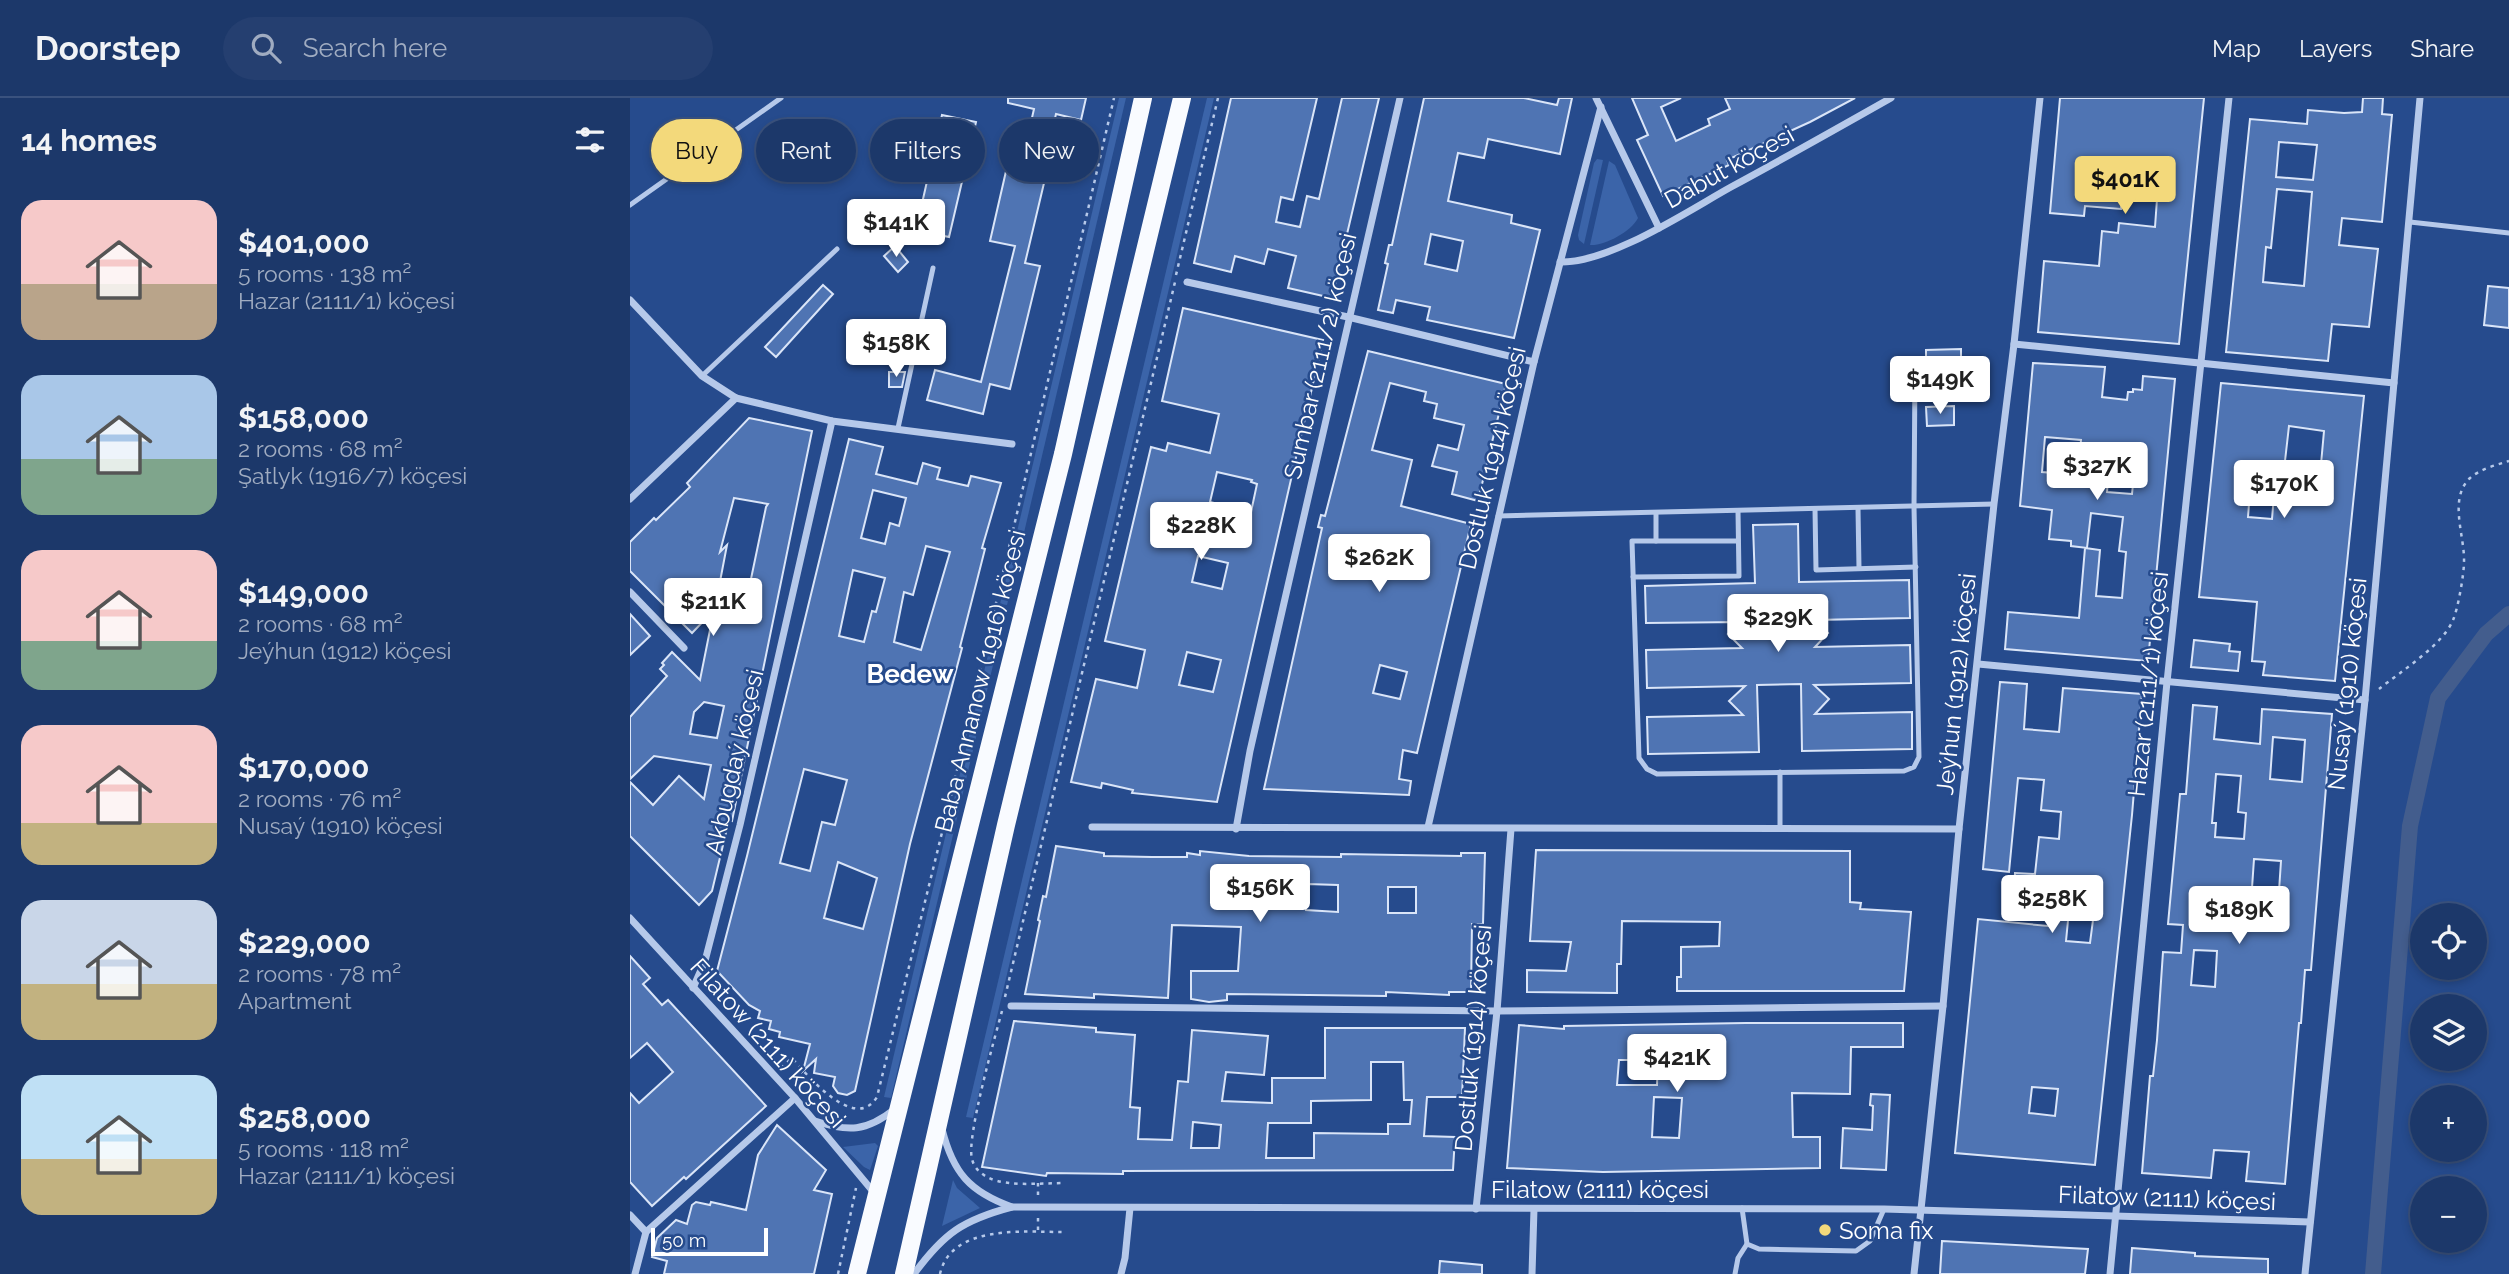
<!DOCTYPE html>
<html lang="en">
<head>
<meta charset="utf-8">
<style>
	body { margin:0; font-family:Raleway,sans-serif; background:#253f70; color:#f1f3f6; height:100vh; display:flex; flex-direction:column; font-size:26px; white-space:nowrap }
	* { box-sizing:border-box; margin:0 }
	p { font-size:23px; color:#a0acc1 }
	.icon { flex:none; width:38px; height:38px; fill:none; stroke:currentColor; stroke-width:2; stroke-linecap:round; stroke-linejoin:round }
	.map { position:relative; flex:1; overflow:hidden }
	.drawer { display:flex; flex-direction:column; background:#1c386a; width:630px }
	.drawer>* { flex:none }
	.hud { position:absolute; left:21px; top:21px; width:665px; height:63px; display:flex; gap:14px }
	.fabs { position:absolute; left:1780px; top:805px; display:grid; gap:14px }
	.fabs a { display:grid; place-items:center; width:77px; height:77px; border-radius:50%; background:#1c386a; box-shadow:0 4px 10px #0003,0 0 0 2px #3a527e; font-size:35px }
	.scale { position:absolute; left:21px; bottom:18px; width:117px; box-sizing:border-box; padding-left:7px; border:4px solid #fff; border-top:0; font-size:19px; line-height:24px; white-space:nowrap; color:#fff; -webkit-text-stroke:5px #264b8d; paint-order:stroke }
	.price { position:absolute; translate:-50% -60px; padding:0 16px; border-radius:7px; background:#fff; color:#222; font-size:23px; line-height:46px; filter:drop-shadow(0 2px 4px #0008) }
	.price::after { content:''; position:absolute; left:50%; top:42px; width:21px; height:16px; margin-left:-10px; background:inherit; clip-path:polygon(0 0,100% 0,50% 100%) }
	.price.selected { background:#f3d97b; color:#111 }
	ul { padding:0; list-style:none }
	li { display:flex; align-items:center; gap:21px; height:175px; padding:0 21px }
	li span { display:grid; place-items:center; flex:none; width:196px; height:140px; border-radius:21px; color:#555 }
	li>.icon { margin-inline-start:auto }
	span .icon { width:84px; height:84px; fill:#fffc; stroke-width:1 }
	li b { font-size:30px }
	h2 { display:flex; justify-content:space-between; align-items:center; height:84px; padding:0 21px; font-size:30px }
	.pill { padding:0 24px; border-radius:32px; background:#1c386a; box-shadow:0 4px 10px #0003,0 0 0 2px #3a527e; font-size:24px; line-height:63px }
	.pill.selected { background:#f3d97b; color:#111 }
	header { display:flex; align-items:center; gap:42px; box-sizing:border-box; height:98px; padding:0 35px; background:#1c386a; border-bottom:2px solid #3a527e }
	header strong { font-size:33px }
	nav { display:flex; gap:38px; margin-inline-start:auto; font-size:24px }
	.search { width:490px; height:63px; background:#253f70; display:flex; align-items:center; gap:18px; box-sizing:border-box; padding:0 24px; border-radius:38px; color:#a0acc1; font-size:26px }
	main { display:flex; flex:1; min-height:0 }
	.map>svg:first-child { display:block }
</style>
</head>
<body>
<header>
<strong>Doorstep</strong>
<div class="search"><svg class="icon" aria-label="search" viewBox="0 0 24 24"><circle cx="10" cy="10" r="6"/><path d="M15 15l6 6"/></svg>Search here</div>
<nav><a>Map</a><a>Layers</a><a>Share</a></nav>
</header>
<main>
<section class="drawer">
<h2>14 homes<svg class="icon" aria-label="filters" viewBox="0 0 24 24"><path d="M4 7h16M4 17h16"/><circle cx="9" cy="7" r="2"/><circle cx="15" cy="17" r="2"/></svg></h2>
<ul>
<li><span style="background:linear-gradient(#f6c9c9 60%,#b9a48a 0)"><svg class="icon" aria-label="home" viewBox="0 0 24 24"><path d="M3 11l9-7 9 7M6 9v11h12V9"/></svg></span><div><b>$401,000</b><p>5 rooms · 138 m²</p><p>Hazar (2111/1) köçesi</p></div></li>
<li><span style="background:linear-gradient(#a9c7e8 60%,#7fa58c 0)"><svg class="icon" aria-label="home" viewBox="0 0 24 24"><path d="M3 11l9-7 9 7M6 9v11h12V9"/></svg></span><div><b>$158,000</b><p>2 rooms · 68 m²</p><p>Şatlyk (1916/7) köçesi</p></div></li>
<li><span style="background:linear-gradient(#f6c9c9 65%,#7fa58c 0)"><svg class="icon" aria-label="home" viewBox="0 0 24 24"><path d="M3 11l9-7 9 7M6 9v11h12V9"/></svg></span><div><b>$149,000</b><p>2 rooms · 68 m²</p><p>Jeýhun (1912) köçesi</p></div></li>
<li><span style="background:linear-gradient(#f6c9c9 70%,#c2b280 0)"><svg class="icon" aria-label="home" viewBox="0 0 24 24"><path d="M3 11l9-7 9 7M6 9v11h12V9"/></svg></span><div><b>$170,000</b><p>2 rooms · 76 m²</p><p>Nusaý (1910) köçesi</p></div></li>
<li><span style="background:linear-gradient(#c9d6e8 60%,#c2b280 0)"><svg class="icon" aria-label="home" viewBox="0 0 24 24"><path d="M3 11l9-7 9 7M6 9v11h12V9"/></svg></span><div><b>$229,000</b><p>2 rooms · 78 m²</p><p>Apartment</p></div></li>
<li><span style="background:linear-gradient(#bfe0f5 60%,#c2b280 0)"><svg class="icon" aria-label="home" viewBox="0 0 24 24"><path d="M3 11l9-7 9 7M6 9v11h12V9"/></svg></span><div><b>$258,000</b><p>5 rooms · 118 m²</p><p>Hazar (2111/1) köçesi</p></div></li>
</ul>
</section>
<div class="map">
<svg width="1879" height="1176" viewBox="0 0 1879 1176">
	<rect width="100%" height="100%" fill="#264b8d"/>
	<g fill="#3b64a9">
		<polygon points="489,0 496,0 377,507 370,506"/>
		<polygon points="577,0 584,0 343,1020 336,1019"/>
		<polygon points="967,61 973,62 954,146 949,142 948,137 964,65"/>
		<path d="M979 63 985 67 1008 120C1001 134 974 148 960 147Z"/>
		<polygon points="369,510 376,512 261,1000 254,999"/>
		<polygon points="245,1045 248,1048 240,1072 234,1069 213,1049"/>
		<polygon points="323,1082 327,1090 350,1110 312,1128"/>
	</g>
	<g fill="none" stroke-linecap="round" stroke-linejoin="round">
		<polyline stroke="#435d8d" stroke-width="16" points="1743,1176 1780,728 1808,600 1856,536 1879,516"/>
	</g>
	<g fill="#4f74b3" stroke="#dae5f8" stroke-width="2" fill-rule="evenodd">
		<polygon points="378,0 456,0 451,22 426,16 420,42 424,43 395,165 410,168 380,291 360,286 353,316 297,302 305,272 351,284 385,148 360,143 385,34 398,37 404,11 378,5"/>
		<polygon points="601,0 687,0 663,102 651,99 646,124 670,129 677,98 689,101 712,0 749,0 702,200 658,190 666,158 638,151 634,166 605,158 601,174 564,165"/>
		<path d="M794 0H894L927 7 929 0H942L930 56 858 41 854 60 828 55 818 103 882 117 881 125 910 132 884 240 797 222 800 209 766 202 763 215 748 212 758 166 755 165 759 147H762ZM801 136 833 143 827 173 795 166Z"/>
		<polygon points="1002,0 1051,0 1031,9 1046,43 1080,27 1078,21 1100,11 1095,0 1225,0 1180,24 1097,62 1099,67 1033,98 1007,42 1018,37"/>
		<polygon points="1430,0 1574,0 1549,246 1408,234 1414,163 1469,168 1472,133 1488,135 1489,125 1525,129 1527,101 1520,101 1520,92 1492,90 1491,111 1455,108 1454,118 1420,115"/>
		<path d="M1733 0H1753L1752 16 1762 17 1752 124 1712 120 1709 147 1748 151 1739 229 1702 226 1698 263 1596 254 1620 21 1677 26 1678 12 1714 15 1732 14ZM1649 44 1687 47 1683 82 1646 79ZM1647 91 1682 94 1674 188 1633 184 1636 149 1641 150Z"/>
		<polygon points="312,17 346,24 319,139 286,132"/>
		<polygon points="265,148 278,164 268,174 254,158"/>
		<polygon points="193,187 203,196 146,259 135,249"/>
		<polygon points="1858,188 1879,190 1879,230 1854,227"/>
		<path d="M553 210 693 242 587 704 502 695 503 692 472 685 471 690 441 684 466 581 507 590 515 552 475 543 521 349 536 353 538 345 580 355 589 316 532 303ZM587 374 622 382 621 384 627 386 621 414 580 404ZM568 458 598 465 592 491 562 484ZM557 554 591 562 583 594 549 587Z"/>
		<polygon points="1331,251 1331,275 1296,276 1296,252"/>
		<path d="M738 253 876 286 848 403 822 396 827 374 802 368 808 347 828 352 834 327 804 320 807 306 794 303 796 294 760 285 742 352 782 362 771 408 841 426 787 655 773 652 769 681 781 683 779 697 634 691 692 430 688 429 691 417 695 418ZM750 567 777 574 770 601 743 595Z"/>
		<path d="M1403 265 1475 269 1472 299 1497 302 1498 294H1503V291L1512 292 1513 278 1545 281 1518 563 1375 551 1378 514 1449 520 1455 450 1470 452 1466 498 1492 500 1496 454 1489 453 1493 419 1461 415 1457 450 1441 448V443L1419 441 1422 412 1390 408ZM1415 339 1451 342 1448 377 1412 374ZM1481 346 1507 348 1502 396 1477 394Z"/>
		<polygon points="259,274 275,274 272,289 259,289"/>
		<path d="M1591 285 1734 298 1705 583 1633 577 1635 564 1622 563 1627 504 1569 499ZM1659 328 1694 333 1691 366 1655 363ZM1620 393 1644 397 1642 421 1618 419Z"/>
		<polygon points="1324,308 1324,327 1297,328 1296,309"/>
		<path d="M119 320 182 333 102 723 99 722 82 793 69 807 0 738V684L23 707 49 678 74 701 81 667 24 658 0 681V619L37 578 30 571 34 567 32 565 42 554 70 582 84 512 62 535 0 473V444L24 420 26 422 60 389 57 385ZM104 400 138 406 136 409 117 500 88 494 97 447 90 454ZM74 604 94 608 87 640 60 636 64 614Z"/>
		<path d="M219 341 253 349 246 376 287 386 293 365 310 370 307 381 338 388 341 378 371 385 352 450 355 451 330 549 332 550 280 746 225 993 217 997 208 995 203 988 205 979 184 975 186 961 173 973 180 946 149 939 150 934 139 931 141 923 128 920 130 913 119 907 87 873 117 758ZM243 392 276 400 269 428 260 425 255 446 231 440ZM296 448 320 454 291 552 264 544 274 494 283 497ZM223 472 255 480 246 514 242 513 234 544 209 538ZM174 671 217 682 205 727 192 724 180 773 150 765ZM208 764 247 780 233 831 194 820Z"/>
		<polygon points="1168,426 1169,484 1279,482 1280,520 1185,522 1198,535 1185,549 1280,547 1281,585 1184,587 1199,601 1185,616 1282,614 1282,651 1172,653 1171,586 1127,587 1129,654 1018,656 1017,619 1113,617 1099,603 1115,588 1017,590 1016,552 1112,550 1098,536 1111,524 1016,525 1015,488 1125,485 1123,427"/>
		<polygon points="0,516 20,538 0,557"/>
		<polygon points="1564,542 1600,546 1599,553 1610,554 1608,573 1561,569"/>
		<path d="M1370 584 1397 586 1394 631 1429 634 1433 590 1512 596 1502 717 1465 1067 1325 1055 1348 821 1418 828 1422 796 1384 793 1385 775 1405 776 1409 739 1429 741 1431 714 1411 712 1414 682 1388 680 1379 774 1353 771ZM1442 782 1468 784 1460 845 1436 843ZM1402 989 1428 991 1425 1018 1399 1015Z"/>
		<path d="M1563 607 1587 609 1584 641 1630 646 1632 611 1702 616 1681 872H1675L1671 925H1669L1655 1086 1616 1083 1619 1054 1584 1052 1581 1080 1512 1075 1520 978H1523L1527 942 1533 854 1551 855 1553 827 1538 826 1550 696H1556ZM1643 639 1675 642 1672 684 1640 681ZM1586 676 1611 678 1608 714 1616 715 1614 741 1585 739 1586 725H1582ZM1624 761 1651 763 1649 793 1622 790ZM1564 852 1587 853 1585 889 1561 887Z"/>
		<path d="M426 748 474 755V758L522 759H557V755L570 757V753L619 758 711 759V756L831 758V755H855L853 826H842L841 894H819V897L756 894V898L597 896V902L579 904 561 901V873H608L611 829 542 827 538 900 464 896V900L395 896 410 823 408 822 413 798 416 799ZM677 786 708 787V814L676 812ZM758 789H786V815H758Z"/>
		<polygon points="906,752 1220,753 1220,804 1231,805 1230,811 1281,814 1274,893 1047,893 1047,879 1051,879 1051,849 1089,848 1090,824 992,823 991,866 987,866 987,895 897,894 897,872 936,873 941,844 900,843"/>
		<polygon points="0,858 20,880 13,886 32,907 38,902 136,1008 56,1081 54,1079 22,1108 0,1084 0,995 9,1005 43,974 17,945 0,960"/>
		<path d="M384 923 466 930V934L505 937 500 1009 510 1010 508 1041 542 1042 548 983 558 984 562 932 638 938 634 977 596 974 592 1003 642 1005V980H695V930H835L832 999H797L794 1038 825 1039 823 1072 493 1073V1076L417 1075 416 1078 352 1069ZM741 964H773L774 1002H782L780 1026H758V1036L684 1035V1060H636L638 1025H681V1003L741 1002ZM563 1024 591 1027 589 1050H561Z"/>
		<path d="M1116 925H1273V949H1221L1220 996 1162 995 1163 1039H1190V1070L973 1074 877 1070 889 927 934 931V928ZM989 962H1028L1027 987H987ZM1024 999 1052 1000 1049 1040 1022 1039Z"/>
		<polygon points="1241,996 1260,997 1256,1072 1211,1070 1213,1030 1242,1032 1243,1008 1240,1007"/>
		<polygon points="147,1027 196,1072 184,1092 202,1096 184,1176 34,1176 37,1163 22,1159 27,1140 46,1122 57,1126 62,1107 66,1104 80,1107 81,1104 116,1112 128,1057"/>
		<polygon points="1312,1143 1458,1151 1455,1176 1310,1176"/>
		<polygon points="1502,1150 1565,1155 1565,1158 1638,1161 1638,1176 1500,1176"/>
		<polygon points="810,1163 852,1167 852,1176 809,1176"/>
	</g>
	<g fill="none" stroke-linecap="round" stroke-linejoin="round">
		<g stroke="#b6c9ea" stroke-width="2.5" stroke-dasharray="3.5 5" stroke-linecap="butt">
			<polyline points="546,177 588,0"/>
			<path d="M1749 591C1770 574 1813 547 1823 522 1828 511 1834 476 1834 464 1835 438 1818 401 1840 380 1850 371 1866 367 1879 363"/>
			<polyline points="375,899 545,184"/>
			<path d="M372 913C365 939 336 1040 342 1061 344 1070 351 1076 359 1080 378 1089 414 1085 435 1085"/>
			<path d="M151 970 162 960C177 977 225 1035 247 999L320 702 484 0"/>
			<polyline points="408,1085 408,1099"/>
			<polyline points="408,1120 408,1134"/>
			<polyline points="208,1176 226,1090"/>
			<path d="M310 1176C321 1126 395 1134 433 1134"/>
		</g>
		<g stroke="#b6c9ea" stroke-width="5">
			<polyline points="0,107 151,0"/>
			<polyline points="1780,124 1879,135"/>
			<polyline points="72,278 207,151"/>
			<polyline points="268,330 303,170"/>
			<polyline points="1185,411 1186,472 1286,469"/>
			<polyline points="1228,411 1229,470"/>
			<polyline points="1026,415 1026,443 1002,443 1009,660 1017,671 1027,676 1274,673 1284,669 1289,659 1284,409 1285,269"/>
			<polyline points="868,418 1364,406"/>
			<polyline points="1026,443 1108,443"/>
			<polyline points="1003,479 1109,478 1108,413"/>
			<polyline points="1150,674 1150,729"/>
			<polyline points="1112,1110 1117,1146 1129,1151 1226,1153 1240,1143 1254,1111"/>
			<polyline points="1105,1176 1108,1160 1117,1146"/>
		</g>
		<g stroke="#b6c9ea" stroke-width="7">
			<polyline points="966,0 1029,130"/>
			<path d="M930 164C980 165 1056 114 1101 89 1155 60 1208 30 1261 0"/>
			<polyline points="557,184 718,219 904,264"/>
			<polyline points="0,202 72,278 106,300 202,323 382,346"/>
			<polyline points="1384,246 1764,285"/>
			<polyline points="0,401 106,300"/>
			<polyline points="0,494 54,550"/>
			<polyline points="1348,566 1735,602"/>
			<polyline points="462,729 1329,731"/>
			<polyline points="798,729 904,264 971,9"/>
			<polyline points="606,731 620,653 770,0"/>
			<polyline points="0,820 165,1000 246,1097"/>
			<polyline points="63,890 75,863 110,727 202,323"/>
			<polyline points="381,908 867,913 1313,908"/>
			<path d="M185 1023C218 1034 236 1034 265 1011"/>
			<path d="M312 1031C323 1075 340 1094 382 1109L1254 1111 1680 1124"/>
			<polyline points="846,1111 867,913 881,731"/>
			<polyline points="0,1117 16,1134"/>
			<polyline points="5,1176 16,1134 165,1000"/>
			<path d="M284 1176C314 1135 333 1122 382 1109"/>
			<polyline points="491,1176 495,1160 500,1110"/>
			<polyline points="902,1176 904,1111"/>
			<polyline points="1284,1176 1313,908 1329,731 1364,406 1384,246 1410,0"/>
			<polyline points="1480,1176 1537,584 1599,0"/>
			<polyline points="1675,1176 1735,602 1790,0"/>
		</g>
		<g stroke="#f9fbff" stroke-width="18">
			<polyline points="227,1176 433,356 513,0"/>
			<polyline points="274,1176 376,727 552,0"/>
		</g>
	</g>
	<circle fill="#f3d97b" stroke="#264b8d" stroke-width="2.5" cx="1195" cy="1132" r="7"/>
	<g text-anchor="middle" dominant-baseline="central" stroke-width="5" stroke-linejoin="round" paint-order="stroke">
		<g font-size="24" fill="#fff" stroke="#264b8d">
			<text transform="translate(1099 69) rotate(-29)">Dabut köçesi</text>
			<text transform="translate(690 258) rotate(-77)">Sumbar (2111/2) köçesi</text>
			<text transform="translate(862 360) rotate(-77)">Dostluk (1914) köçesi</text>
			<text transform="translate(350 583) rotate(-76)">Baba Annanow (1916) köçesi</text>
			<text transform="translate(1326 586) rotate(-84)">Jeýhun (1912) köçesi</text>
			<text transform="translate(1518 586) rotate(-84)">Hazar (2111/1) köçesi</text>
			<text transform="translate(1717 586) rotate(-84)">Nusaý (1910) köçesi</text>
			<text transform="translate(104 664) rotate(-77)">Akbugdaý köçesi</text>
			<text transform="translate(843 940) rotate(-85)">Dostluk (1914) köçesi</text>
			<text transform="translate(138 945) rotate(48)">Filatow (2111) köçesi</text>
			<text x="970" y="1091">Filatow (2111) köçesi</text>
			<text transform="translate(1537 1100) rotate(2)">Filatow (2111) köçesi</text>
		</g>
		<g font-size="24" fill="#fff" stroke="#264b8d" text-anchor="start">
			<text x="1209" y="1132">Soma fix</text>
		</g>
		<g font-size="26" font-weight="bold" fill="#fff" stroke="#264b8d">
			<text x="280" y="576">Bedew</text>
		</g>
	</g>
</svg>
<div class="fabs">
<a><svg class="icon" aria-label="locate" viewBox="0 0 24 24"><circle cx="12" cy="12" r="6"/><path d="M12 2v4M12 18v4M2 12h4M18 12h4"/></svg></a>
<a><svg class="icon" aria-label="layers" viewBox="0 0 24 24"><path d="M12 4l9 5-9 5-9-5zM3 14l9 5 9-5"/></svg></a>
<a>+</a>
<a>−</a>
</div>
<div class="scale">50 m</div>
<b class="price selected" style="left:1495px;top:118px">$401K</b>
<b class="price" style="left:266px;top:161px">$141K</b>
<b class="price" style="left:266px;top:281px">$158K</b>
<b class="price" style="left:1310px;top:318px">$149K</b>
<b class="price" style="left:1467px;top:404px">$327K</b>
<b class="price" style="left:1654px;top:422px">$170K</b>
<b class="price" style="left:571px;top:464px">$228K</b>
<b class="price" style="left:749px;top:496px">$262K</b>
<b class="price" style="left:83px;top:540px">$211K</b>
<b class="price" style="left:1148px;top:556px">$229K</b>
<b class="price" style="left:630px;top:826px">$156K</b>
<b class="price" style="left:1422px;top:837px">$258K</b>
<b class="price" style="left:1609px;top:848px">$189K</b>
<b class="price" style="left:1047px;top:996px">$421K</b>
<div class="hud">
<a class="pill selected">Buy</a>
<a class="pill">Rent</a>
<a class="pill">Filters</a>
<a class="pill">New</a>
</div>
</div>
</main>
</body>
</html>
